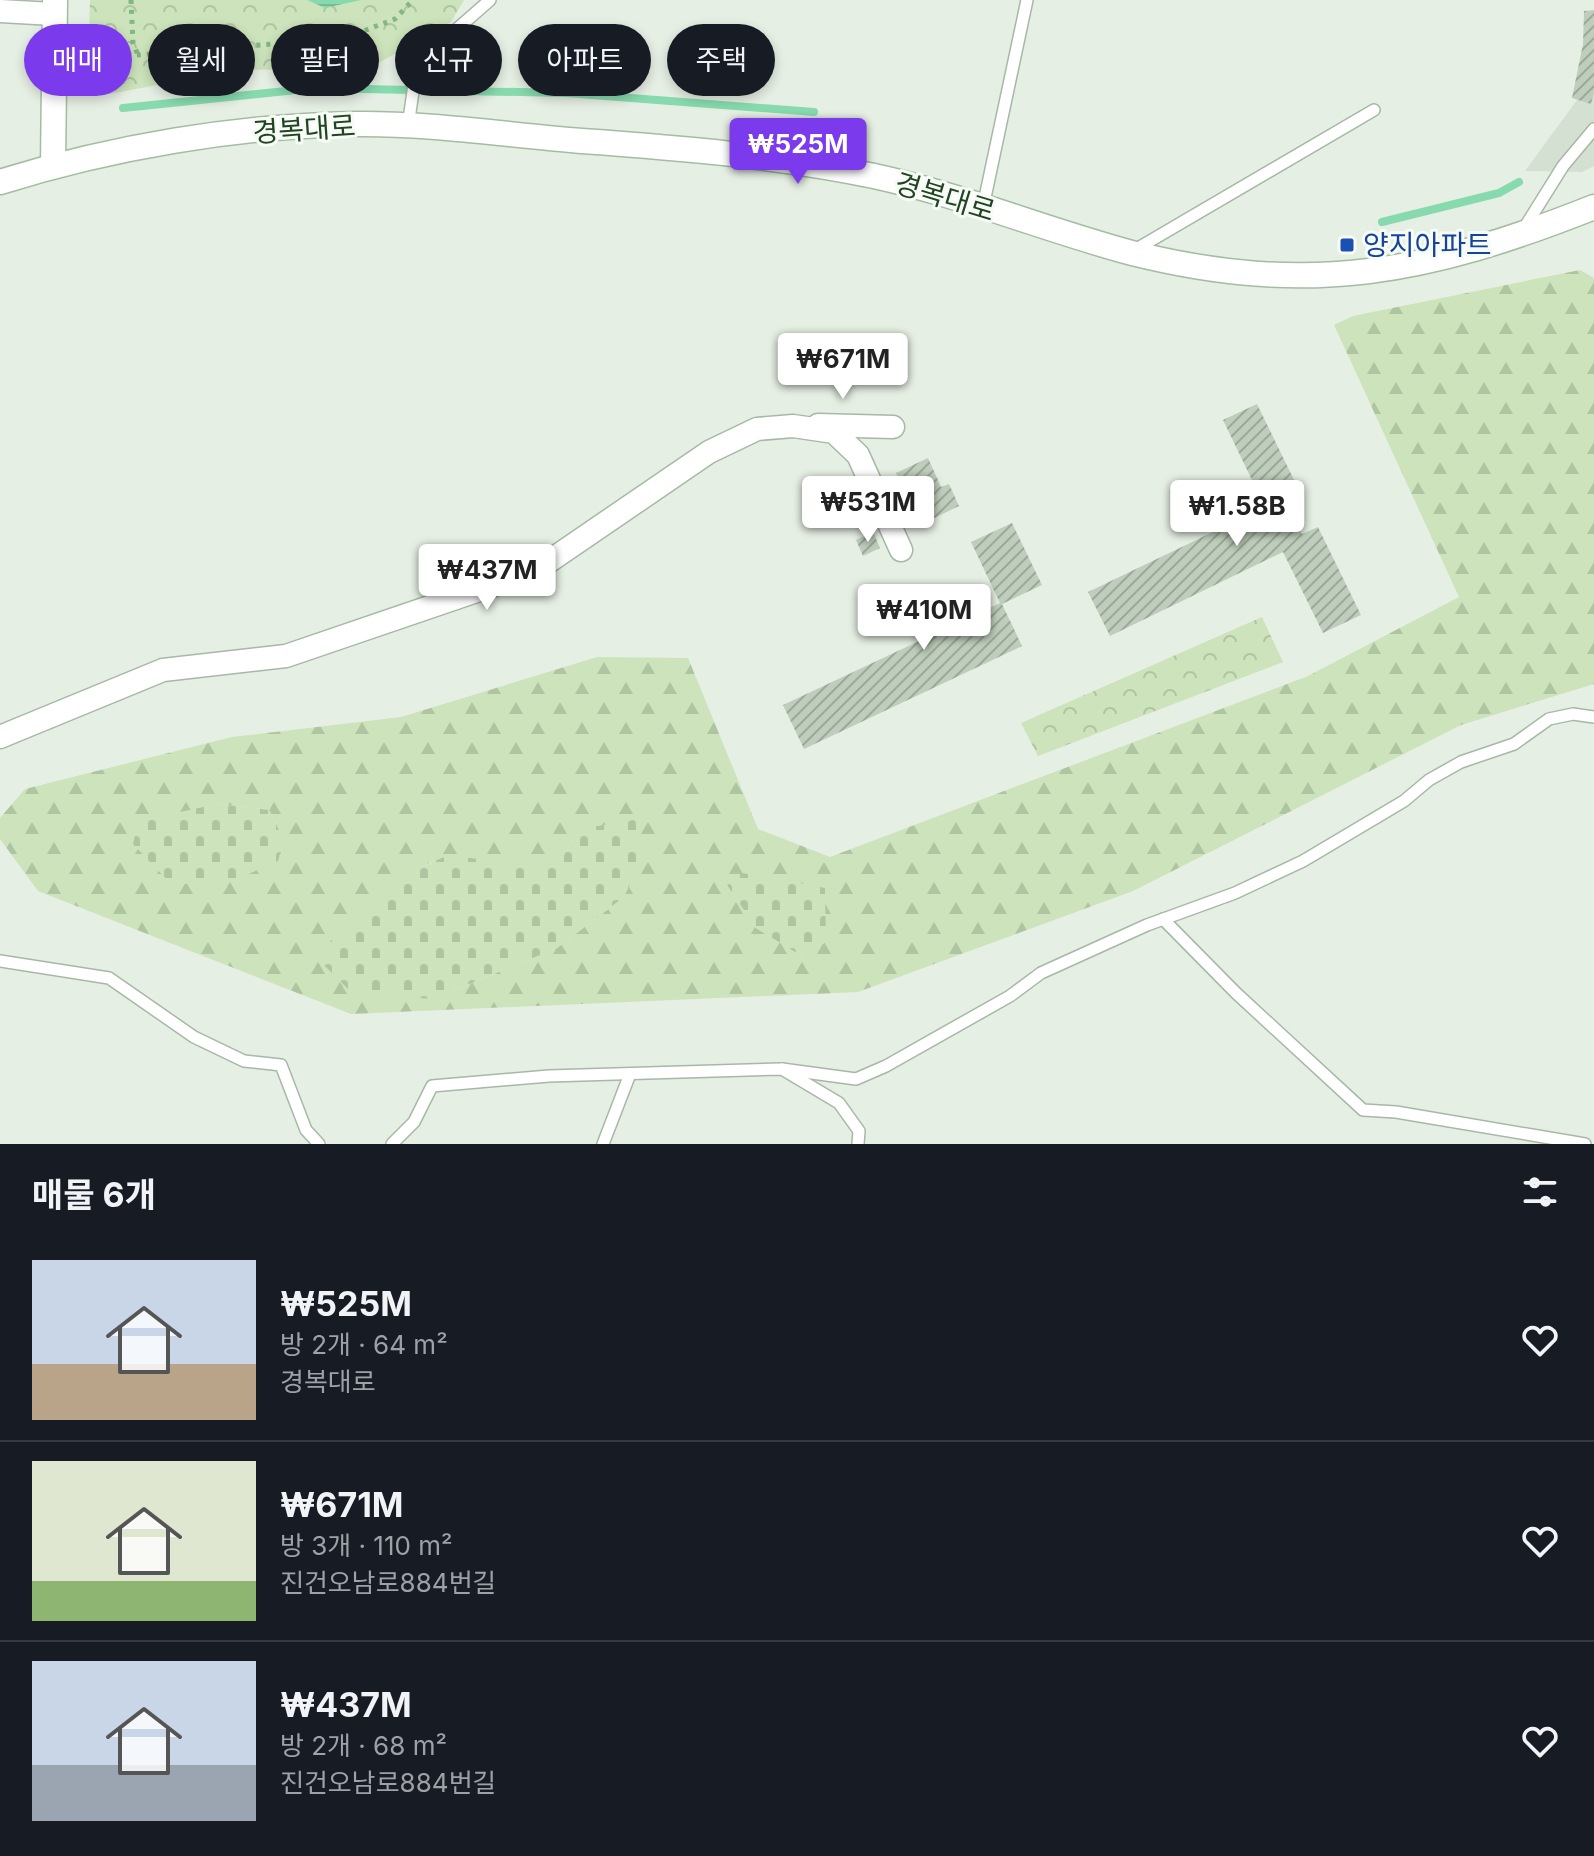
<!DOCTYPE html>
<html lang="ko">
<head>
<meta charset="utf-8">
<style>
	body { margin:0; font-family:Inter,"Noto Sans KR",sans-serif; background:#20242c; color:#f1f3f6; height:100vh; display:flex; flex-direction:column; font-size:30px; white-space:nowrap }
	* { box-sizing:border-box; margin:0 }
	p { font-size:26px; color:#9ea1a6 }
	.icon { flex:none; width:44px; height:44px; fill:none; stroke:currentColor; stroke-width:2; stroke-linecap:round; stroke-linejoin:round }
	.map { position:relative; height:1144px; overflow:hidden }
	.panel { display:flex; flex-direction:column; background:#171b24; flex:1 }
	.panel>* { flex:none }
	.top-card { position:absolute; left:24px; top:24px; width:800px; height:72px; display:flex; gap:16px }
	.price { position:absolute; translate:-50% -68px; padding:0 18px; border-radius:8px; background:#fff; color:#222; font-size:26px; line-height:52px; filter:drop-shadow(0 2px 4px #0008) }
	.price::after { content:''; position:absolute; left:50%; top:48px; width:24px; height:18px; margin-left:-12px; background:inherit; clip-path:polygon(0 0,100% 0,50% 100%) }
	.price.current { background:#7c3aed; color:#fff }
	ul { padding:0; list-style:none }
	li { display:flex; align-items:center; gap:24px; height:200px; padding:0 32px }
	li+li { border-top:2px solid #363941 }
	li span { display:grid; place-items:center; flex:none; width:224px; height:160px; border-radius:0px; color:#555 }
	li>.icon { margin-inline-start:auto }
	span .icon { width:96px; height:96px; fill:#fffc; stroke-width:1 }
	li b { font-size:34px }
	h2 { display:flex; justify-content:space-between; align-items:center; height:96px; padding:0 32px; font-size:34px }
	.pill { padding:0 28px; border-radius:36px; background:#171b24; box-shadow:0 4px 12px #0003; font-size:28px; line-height:72px }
	.pill.current { background:#7c3aed; color:#fff }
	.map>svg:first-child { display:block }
</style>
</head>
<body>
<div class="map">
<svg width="1594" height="1144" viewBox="0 0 1594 1144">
	<defs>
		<pattern id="forest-firs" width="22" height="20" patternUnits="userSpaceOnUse" patternTransform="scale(2)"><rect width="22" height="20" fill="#cce3bb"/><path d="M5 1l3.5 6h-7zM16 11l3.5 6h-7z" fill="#afc4a0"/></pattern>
		<pattern id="cemetery-stones" width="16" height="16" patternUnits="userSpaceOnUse" patternTransform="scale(2)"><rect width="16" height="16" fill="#cce3bb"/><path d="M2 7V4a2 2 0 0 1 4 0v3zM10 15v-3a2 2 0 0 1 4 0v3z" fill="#afc4a0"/></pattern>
		<pattern id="park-crowns" width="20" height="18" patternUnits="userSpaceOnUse" patternTransform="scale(2)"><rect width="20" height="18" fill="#cce3bb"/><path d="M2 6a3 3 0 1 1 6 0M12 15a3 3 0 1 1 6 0" fill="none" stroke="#afc4a0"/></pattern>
		<pattern id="water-rules" width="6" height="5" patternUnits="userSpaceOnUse" patternTransform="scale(2)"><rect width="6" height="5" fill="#87daad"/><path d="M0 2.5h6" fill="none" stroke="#74bc95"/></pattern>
		<pattern id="building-hatch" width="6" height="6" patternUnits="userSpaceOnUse" patternTransform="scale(2)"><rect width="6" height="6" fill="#bfcebc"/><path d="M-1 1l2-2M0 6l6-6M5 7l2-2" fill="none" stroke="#9ba998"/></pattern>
	</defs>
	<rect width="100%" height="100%" fill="#e6efe4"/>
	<polygon fill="#d4e0d2" points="1594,12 1594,166 1582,172 1525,171 1577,100"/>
	<path fill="url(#forest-firs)" fill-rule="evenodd" d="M1580 270 1594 278V684L1461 725 1133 891 858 992 351 1014 38 891 0 839V818L25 789 232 737 401 717 597 657 688 658 758 829 830 857 1308 676 1459 597 1334 325 1353 316ZM217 804 269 810 284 840ZM580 829 624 897 557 948 433 999 387 896C433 853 435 856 495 862 516 864 538 862 559 862ZM742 874 826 942 800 955 756 928 727 885Z"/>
	<g fill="url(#cemetery-stones)">
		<polygon points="217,804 269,810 284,840 278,861 226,884 171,884 133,844 139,821"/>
		<polygon points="639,819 641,861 624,897 557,948 433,999 352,993 317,958 335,936 416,869 449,855 498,862 559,862 580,829"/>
		<polygon points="742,873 825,888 826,942 800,955 756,928 727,885"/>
	</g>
	<g fill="url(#park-crowns)">
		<polygon points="90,0 464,0 451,22 368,69 234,70 110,94 88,66"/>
		<polygon points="1262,617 1283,662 1038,756 1021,723"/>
	</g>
	<polygon fill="url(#water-rules)" points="307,0 361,0 325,8"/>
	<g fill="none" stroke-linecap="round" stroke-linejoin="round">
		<g stroke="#87daad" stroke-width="8">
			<polyline points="123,108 315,88 566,93 814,112"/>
			<polyline points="1382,222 1499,193 1519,182"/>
		</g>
	</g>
	<g fill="url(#building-hatch)">
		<polygon points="1594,10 1594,92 1591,104 1572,98 1583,44 1584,11"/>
		<polygon points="1257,404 1298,488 1283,496 1302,534 1318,527 1361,615 1323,633 1283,552 1110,636 1088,592 1265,507 1223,420"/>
		<polygon points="928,458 941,487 949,484 959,506 920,525 896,473"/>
		<polygon points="1012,523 1042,585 1002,604 1022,646 804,749 783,705 1000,603 971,542"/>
		<polygon points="873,532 880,548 863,556 856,540"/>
	</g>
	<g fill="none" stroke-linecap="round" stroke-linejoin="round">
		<defs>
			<g id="lane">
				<polyline points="408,126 417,64 490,0"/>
				<polyline points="983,207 1027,0"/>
				<polyline points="1523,230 1563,166 1594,129"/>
				<polyline points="1133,251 1374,110"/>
				<polyline points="1163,919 1236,993 1363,1110 1396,1112 1585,1144"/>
				<polyline points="0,961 109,978 194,1037 244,1061 281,1065 306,1130 319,1144"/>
				<polyline points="782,1069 856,1079 886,1066 1010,996 1041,973 1147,925 1235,893 1303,861 1404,801 1429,780 1461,762 1514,744 1549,719 1573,714 1594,717"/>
				<polyline points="392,1144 414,1122 432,1086 549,1076 782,1069 839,1103 859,1131 858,1144"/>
				<polyline points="603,1144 630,1074"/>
			</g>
			<g id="street">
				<polyline points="0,11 53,14"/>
				<polyline points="818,425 893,427"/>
				<polyline points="0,737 163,670 286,656 535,571 709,452 757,429 793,426 834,432 858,455 901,550"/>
			</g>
			<g id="secondary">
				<polyline points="53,166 55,0"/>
				<path d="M0 182C112 147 236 126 354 124 430 123 506 135 582 141 680 148 777 156 874 176 961 195 1046 230 1132 253 1309 297 1428 273 1594 207"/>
			</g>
		</defs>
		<use href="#lane" stroke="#a7b8a6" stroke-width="14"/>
		<use href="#street" stroke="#a7b8a6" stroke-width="25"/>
		<use href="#secondary" stroke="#a3bda1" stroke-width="27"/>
		<g stroke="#81b781" stroke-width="5" stroke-dasharray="4 6" stroke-linecap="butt">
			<polyline points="131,0 133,43 138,55"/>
			<polyline points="77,60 345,38 395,19 413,0"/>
		</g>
		<use href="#lane" stroke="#fff" stroke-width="11"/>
		<use href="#street" stroke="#fff" stroke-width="22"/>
		<use href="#secondary" stroke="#fff" stroke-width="24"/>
	</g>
	<rect fill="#1a4fb4" stroke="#f7fbf6" stroke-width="3" x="1339" y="237" width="16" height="16" rx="4"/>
	<g text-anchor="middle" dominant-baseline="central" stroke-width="6" stroke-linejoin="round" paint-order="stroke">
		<g font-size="28" fill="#214422" stroke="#f7fbf6">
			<text transform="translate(304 129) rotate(-4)">경복대로</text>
			<text transform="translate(945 197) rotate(17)">경복대로</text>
		</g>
		<g font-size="28" fill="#164399" stroke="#f7fbf6" text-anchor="start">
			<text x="1363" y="245">양지아파트</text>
		</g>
	</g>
</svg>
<b class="price current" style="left:798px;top:186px">₩525M</b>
<b class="price" style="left:843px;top:401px">₩671M</b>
<b class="price" style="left:868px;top:544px">₩531M</b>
<b class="price" style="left:1237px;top:548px">₩1.58B</b>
<b class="price" style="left:487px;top:612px">₩437M</b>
<b class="price" style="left:924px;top:652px">₩410M</b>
<div class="top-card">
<a class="pill current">매매</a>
<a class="pill">월세</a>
<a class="pill">필터</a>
<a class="pill">신규</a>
<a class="pill">아파트</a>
<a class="pill">주택</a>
</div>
</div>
<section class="panel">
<h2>매물 6개<svg class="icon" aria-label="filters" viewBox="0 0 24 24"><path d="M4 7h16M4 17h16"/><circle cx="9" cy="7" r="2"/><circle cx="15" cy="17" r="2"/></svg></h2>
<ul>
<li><span style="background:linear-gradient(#c9d6e8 65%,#b9a48a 0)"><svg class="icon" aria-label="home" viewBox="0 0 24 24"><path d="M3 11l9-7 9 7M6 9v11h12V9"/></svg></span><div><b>₩525M</b><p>방 2개 · 64 m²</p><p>경복대로</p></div><svg class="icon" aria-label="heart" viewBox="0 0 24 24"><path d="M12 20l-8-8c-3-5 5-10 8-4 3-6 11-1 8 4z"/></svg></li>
<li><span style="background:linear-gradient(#dfe7d0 75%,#8fb573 0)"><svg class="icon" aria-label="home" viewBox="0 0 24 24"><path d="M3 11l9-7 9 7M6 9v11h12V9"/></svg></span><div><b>₩671M</b><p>방 3개 · 110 m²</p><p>진건오남로884번길</p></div><svg class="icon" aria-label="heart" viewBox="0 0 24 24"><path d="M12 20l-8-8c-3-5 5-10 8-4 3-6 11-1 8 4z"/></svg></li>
<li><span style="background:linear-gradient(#c9d6e8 65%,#9aa5b1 0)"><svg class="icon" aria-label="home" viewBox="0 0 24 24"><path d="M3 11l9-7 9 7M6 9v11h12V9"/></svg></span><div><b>₩437M</b><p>방 2개 · 68 m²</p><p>진건오남로884번길</p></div><svg class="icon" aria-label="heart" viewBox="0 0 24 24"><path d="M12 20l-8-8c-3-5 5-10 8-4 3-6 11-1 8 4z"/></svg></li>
</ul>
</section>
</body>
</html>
